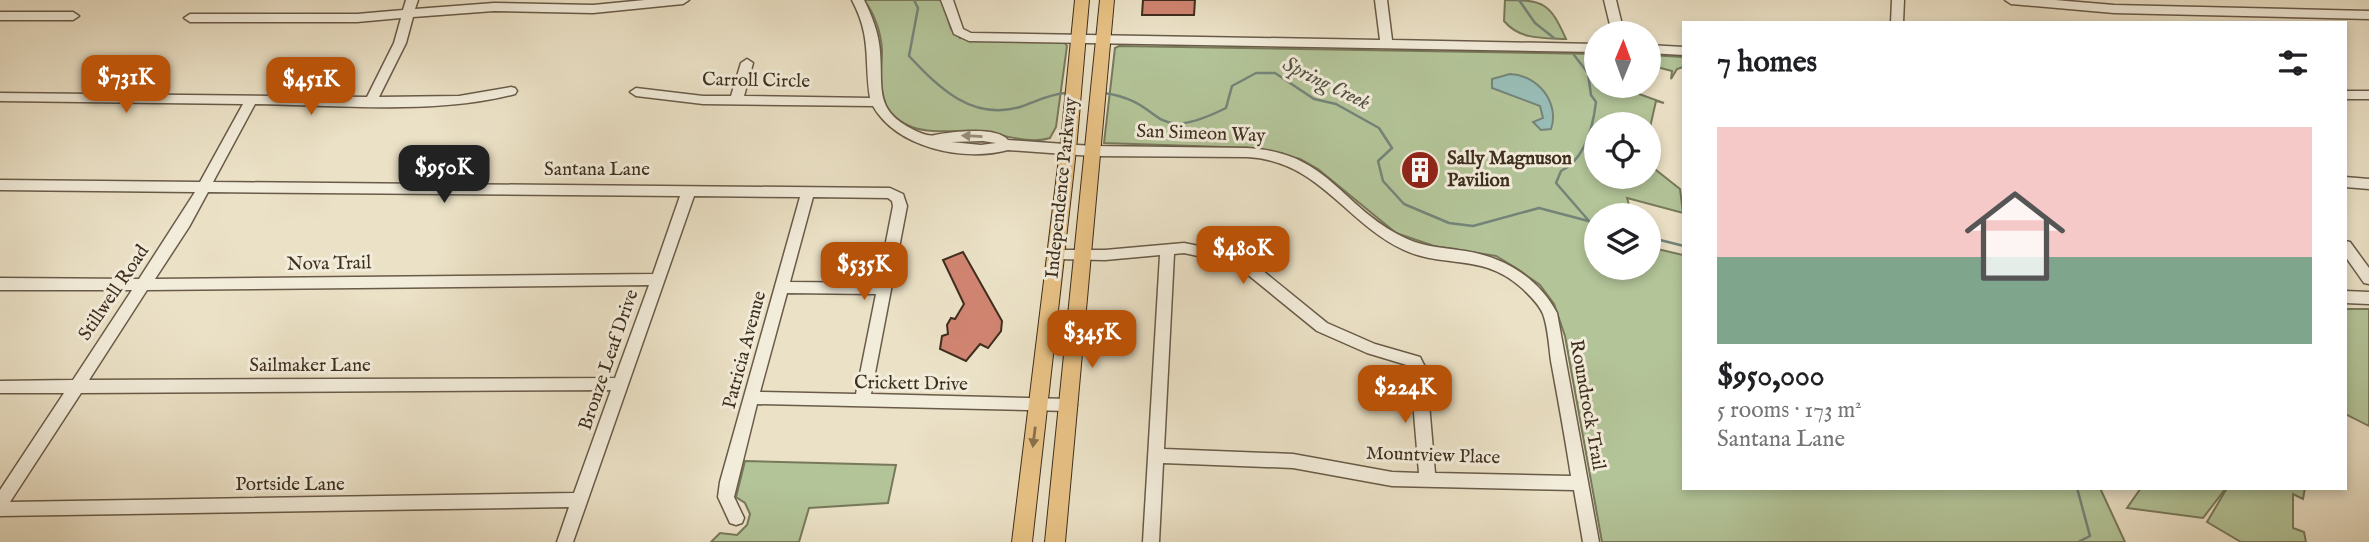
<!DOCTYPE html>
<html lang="en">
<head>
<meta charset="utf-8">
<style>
	body { margin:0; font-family:"IM FELL English",serif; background:#f2f2f2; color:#202124; height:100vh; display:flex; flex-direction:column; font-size:26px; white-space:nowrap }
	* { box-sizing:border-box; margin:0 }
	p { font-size:23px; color:#757577 }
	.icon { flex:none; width:38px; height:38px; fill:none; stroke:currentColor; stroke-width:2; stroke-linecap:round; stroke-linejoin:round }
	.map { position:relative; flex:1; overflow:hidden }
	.drawer { position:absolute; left:1682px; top:21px; width:665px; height:469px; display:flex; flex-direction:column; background:#fff; border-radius:0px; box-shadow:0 4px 10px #0003 }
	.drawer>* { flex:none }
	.needle { width:46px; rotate:1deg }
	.controls { position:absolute; left:1584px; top:21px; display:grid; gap:14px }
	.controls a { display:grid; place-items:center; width:77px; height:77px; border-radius:50%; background:#fff; box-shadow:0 4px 10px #0003; font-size:35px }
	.price { position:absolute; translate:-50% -60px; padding:0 16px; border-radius:14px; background:#b45309; color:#fff; font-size:23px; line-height:46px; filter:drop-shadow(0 2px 4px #0008) }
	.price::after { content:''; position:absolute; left:50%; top:42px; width:21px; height:16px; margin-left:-10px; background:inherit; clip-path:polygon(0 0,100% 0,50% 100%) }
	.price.on { background:#222; color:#fff }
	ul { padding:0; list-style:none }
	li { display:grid; align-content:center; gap:14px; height:371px; padding:0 35px }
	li+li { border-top:2px solid #e0e0e0 }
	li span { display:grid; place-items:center; height:217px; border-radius:0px; color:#555 }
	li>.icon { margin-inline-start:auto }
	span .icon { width:126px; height:126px; fill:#fffc; stroke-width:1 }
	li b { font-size:30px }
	h2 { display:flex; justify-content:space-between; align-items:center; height:84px; padding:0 35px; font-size:30px }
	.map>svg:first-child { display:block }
</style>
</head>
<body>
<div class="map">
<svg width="2369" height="542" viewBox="0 0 2369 542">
	<rect width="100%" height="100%" fill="#ebe1c6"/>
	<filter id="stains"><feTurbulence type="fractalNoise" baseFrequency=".00286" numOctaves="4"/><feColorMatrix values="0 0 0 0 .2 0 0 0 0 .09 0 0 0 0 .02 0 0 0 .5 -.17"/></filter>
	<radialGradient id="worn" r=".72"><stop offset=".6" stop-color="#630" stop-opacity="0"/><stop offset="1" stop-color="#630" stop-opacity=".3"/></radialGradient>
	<g fill="#b3c498" stroke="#78795b" stroke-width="2">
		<path d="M864 0H942L951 29 960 38 1064 42 1067 46 1056 127 1050 138C1030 145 998 133 976 131 956 130 931 134 912 127 872 111 882 82 882 50 881 32 874 13 864 0Z"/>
		<path d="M1505 0C1544 0 1550 3 1566 39 1543 38 1520 40 1504 21Z"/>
		<polygon points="1119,46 1596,54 1596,86 1617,86 1664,103 1656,101 1649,132 1648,124 1596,124 1596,177 1648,177 1649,146 1653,147 1651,166 1680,189 1683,213 1627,198 1632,215 1596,215 1596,268 1648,268 1649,247 1683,255 1684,488 2100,488 2125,542 1602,542 1565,336 1554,304 1540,285 1516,268 1496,256 1434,246 1396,233 1318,169 1300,159 1254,148 1104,143 1115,48"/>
		<polygon points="1649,55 1683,57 1683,67 1677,69 1671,79 1672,71 1649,65"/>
		<polygon points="2345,309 2369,309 2369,426 2345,414"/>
		<polygon points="745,461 896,465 888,503 809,508 799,542 711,542 720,533 737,535 747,525 750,514 745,503 736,497"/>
		<polygon points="2141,488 2226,488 2203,518 2127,508"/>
		<polygon points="2227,488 2305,488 2303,499 2293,494 2293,528 2304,532 2306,542 2241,542 2207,522"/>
	</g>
	<path fill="#98bdb6" stroke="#748479" stroke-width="2" d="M1510 74C1538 75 1560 103 1551 129L1541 130 1533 122 1543 118 1540 106 1492 88V79Z"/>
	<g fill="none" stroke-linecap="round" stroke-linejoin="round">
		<g stroke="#748479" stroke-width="2.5">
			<path d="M914 0 918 8 909 56C939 88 972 121 1020 107 1035 102 1049 94 1066 93"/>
			<polyline points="1519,0 1535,23 1554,38"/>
			<path d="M1574 55 1588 73 1591 95 1596 102C1593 127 1585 159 1561 171L1556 183 1589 221"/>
			<path d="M1104 93C1169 102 1147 147 1226 108L1232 86 1256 73H1275L1314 99 1336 104 1379 128 1392 148 1378 161 1383 181 1404 204 1449 223 1473 226 1539 208 1596 223"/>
			<polyline points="1648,237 1684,246"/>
			<polyline points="2077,488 2090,536 2078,542"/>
		</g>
	</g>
	<g fill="#d08471" stroke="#3e2e1e" stroke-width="2">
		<polygon points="1143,0 1195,0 1194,15 1142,15"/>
		<polygon points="963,252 1002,321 1001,331 988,348 980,344 966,361 940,349 942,336 948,334 947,325 951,318 955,319 964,304 943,260"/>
	</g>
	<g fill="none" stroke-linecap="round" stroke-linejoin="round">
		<defs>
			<g id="minor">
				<path d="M406 0H418L415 9 494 3 593 5 645 0H689L683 4 593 13 494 11 413 17 406 43 379 97 459 96 511 87 515 88 517 91 515 94C437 115 337 105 255 104L213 182 890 188 903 194 907 206 871 394 1069 399 1074 400 1077 405 1074 410 1069 411 757 404 734 497 744 518 742 523 736 525 730 523 718 497 720 482 800 197 694 196 573 542H557L569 507 0 516V490L64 393H0V381L73 380 132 290H0V278L139 279 195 192 0 190V180L200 182 243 104 0 101V93L367 97 394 43 401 18 357 22H190L184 18 190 14H357L403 10ZM208 192 680 196 653 274 155 279 189 227ZM813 197 888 198 892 201 893 206 878 283 790 282ZM649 285 615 378 89 380 147 290ZM787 293 876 294 856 394 760 392ZM611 390 574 493 10 502 81 393Z"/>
				<path d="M852 0H864C872 16 879 34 880 52 883 90 874 110 914 130 921 133 928 137 935 135 953 132 996 126 1008 140L1092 146 1247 148C1328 152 1340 205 1401 236 1419 246 1438 247 1458 250 1500 255 1537 275 1557 313L1599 542H1583L1574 490 1392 486 1293 468 1163 463 1159 542H1143L1160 255 1105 260 1056 259 1051 258 1049 254 1051 250H1105L1184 243 1224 251 1257 266 1327 323 1375 344 1420 357 1426 369 1435 473 1571 476C1565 437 1558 399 1551 361 1549 346 1548 327 1543 314 1539 304 1530 296 1523 289 1483 252 1445 269 1404 250 1344 222 1320 161 1247 157L1092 156 1008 150C964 162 897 148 873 106L703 104 636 96 630 92 636 88 703 96H731L741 63 747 59 753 63 744 96 870 98C864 59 872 38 852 0ZM983 141 996 143 981 145 951 142ZM1184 253 1221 261 1247 274 1317 331 1367 353 1410 366 1419 473 1392 472 1293 454 1164 449 1174 254Z"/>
				<polygon points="941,0 953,0 963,29 971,33 1380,40 1375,0 1387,0 1392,40 1596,44 1596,52 969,41 954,34"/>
				<polygon points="1604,0 1616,0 1624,33 1612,33"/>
				<polygon points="1892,0 1904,0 1903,23 1891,23"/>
				<polygon points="2005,0 2055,0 2114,5 2369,11 2369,19 2114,13 2011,4"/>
				<polygon points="0,12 73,12 79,16 73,20 0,20"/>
				<polygon points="1648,45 1684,47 1684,55 1648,53"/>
				<rect x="2345" y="91" width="24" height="8"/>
				<polygon points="2345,177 2369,179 2369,189 2345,187"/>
				<polygon points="2345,241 2350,242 2369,268 2369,284 2364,283 2345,256"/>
				<polygon points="2345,291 2369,292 2369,304 2345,303"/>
			</g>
			<g id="major">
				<polygon points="1075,0 1089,0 1076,150 1032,542 1012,542 1060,150"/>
				<polygon points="1100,0 1114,0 1065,542 1045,542"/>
			</g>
		</defs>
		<use href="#minor" stroke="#695b48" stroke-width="3"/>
		<use href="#major" stroke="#3e2e1e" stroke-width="2"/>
		<use href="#minor" fill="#f2ecda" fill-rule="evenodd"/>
		<use href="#major" fill="#e6c083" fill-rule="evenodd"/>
	</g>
	<defs><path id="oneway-solid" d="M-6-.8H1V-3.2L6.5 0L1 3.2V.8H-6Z" transform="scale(1.75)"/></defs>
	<use fill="#988d7c" href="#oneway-solid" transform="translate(972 136) rotate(-177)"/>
	<use fill="#8a704b" href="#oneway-solid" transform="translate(1034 437) rotate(97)"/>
	<defs>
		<symbol id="building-disc" viewBox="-11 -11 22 22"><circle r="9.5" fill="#8f2418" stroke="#f2ecda"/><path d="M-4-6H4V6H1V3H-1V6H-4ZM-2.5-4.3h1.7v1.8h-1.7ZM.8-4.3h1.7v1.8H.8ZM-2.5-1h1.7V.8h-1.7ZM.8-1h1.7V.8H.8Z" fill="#fff"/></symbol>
	</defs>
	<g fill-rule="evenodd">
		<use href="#building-disc" x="1398" y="148" width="44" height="44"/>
	</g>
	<g text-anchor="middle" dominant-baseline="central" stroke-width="6" stroke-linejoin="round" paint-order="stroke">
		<g font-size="19" fill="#3e2e1e" stroke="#f2ecda">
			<text transform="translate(756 81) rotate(1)">Carroll Circle</text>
			<text transform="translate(1201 134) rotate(2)">San Simeon Way</text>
			<text x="597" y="170">Santana Lane</text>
			<text transform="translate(1062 188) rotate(-84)">Independence Parkway</text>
			<text transform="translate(329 264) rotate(-1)">Nova Trail</text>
			<text transform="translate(114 293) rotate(-56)">Stillwell Road</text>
			<text transform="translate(745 350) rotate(-75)">Patricia Avenue</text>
			<text transform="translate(609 360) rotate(-71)">Bronze Leaf Drive</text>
			<text x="310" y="366">Sailmaker Lane</text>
			<text transform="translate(911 384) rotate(1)">Crickett Drive</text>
			<text transform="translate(1587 405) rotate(80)">Roundrock Trail</text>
			<text transform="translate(1433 456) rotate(2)">Mountview Place</text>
			<text x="290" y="485">Portside Lane</text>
		</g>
		<g font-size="19" font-weight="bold" fill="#3e2e1e" stroke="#f2ecda" text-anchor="start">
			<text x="1447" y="159">Sally Magnuson<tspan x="1447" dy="22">Pavilion</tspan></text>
		</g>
		<g font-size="21" font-style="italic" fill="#545244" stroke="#f2ecda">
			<text transform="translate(1326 84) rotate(26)">Spring Creek</text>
		</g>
	</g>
	<rect width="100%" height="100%" filter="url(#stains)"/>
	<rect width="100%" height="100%" fill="url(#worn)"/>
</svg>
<div class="controls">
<a><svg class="needle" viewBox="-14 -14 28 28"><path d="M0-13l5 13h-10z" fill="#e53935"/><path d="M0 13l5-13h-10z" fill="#757577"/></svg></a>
<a><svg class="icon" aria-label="locate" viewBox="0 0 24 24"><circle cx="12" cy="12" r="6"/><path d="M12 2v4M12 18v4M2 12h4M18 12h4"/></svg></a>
<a><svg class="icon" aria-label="layers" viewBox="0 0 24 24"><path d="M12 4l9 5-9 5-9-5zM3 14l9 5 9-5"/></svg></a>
</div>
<b class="price" style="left:126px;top:115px">$731K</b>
<b class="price" style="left:311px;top:117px">$451K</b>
<b class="price on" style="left:444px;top:205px">$950K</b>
<b class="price" style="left:1243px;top:286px">$480K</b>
<b class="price" style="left:864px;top:302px">$535K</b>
<b class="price" style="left:1092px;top:370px">$345K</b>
<b class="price" style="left:1405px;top:425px">$224K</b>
<section class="drawer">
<h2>7 homes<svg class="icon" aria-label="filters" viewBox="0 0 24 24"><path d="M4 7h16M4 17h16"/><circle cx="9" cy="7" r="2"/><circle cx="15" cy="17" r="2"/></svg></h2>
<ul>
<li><span style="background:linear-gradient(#f6c9c9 60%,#7fa58c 0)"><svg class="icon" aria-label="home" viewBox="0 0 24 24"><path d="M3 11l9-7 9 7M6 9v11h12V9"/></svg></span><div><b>$950,000</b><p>5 rooms · 173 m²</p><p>Santana Lane</p></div></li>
</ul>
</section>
</div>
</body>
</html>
